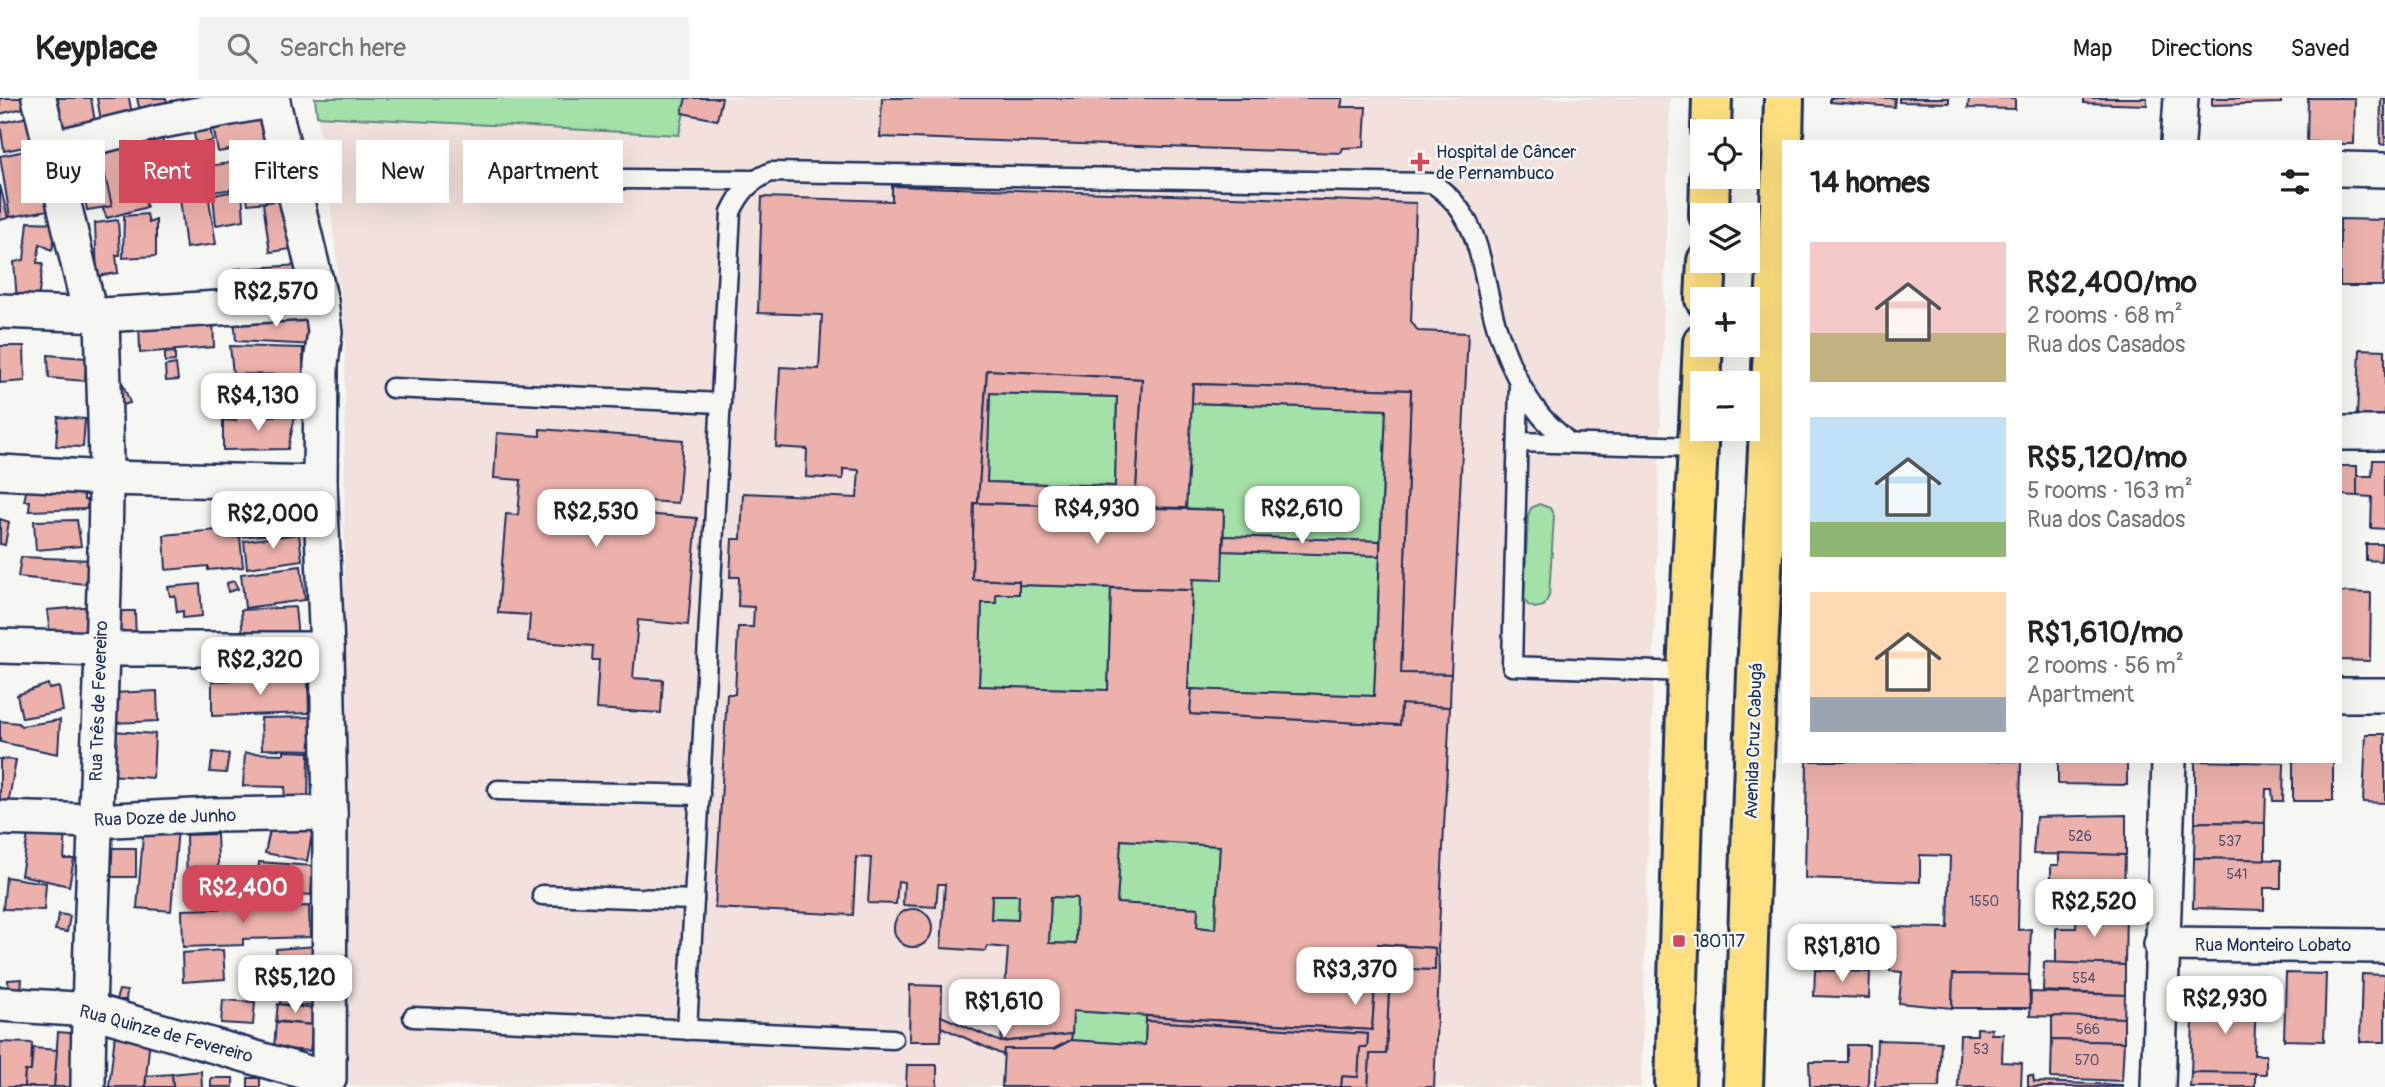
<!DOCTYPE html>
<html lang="en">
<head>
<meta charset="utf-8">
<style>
	body { margin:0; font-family:Pangolin,sans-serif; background:#f2f2f2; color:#222; height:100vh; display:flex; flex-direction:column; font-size:26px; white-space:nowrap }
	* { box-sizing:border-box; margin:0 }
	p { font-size:23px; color:#767676 }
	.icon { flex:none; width:38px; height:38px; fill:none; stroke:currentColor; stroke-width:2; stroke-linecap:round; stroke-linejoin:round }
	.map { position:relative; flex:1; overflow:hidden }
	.details { position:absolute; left:1782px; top:42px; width:560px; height:623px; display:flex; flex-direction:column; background:#fff; border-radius:0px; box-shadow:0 7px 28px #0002 }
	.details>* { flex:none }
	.banner { position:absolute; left:21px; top:42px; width:665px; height:63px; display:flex; gap:14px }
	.tools { position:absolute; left:1690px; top:21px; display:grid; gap:14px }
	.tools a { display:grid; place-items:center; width:70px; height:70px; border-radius:0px; background:#fff; box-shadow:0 7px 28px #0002; font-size:35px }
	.price { position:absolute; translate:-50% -60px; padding:0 16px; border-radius:14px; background:#fff; color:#222; font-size:23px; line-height:46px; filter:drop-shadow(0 2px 4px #0008) }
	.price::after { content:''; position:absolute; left:50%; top:42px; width:21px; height:16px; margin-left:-10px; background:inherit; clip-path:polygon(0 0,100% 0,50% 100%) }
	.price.on { background:#d1495b; color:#fff }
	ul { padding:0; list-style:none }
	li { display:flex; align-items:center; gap:21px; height:175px; padding:0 28px }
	li span { display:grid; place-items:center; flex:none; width:196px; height:140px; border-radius:0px; color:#555 }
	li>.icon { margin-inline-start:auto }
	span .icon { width:84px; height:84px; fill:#fffc; stroke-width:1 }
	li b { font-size:30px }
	h2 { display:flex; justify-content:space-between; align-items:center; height:84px; padding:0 28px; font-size:30px }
	.pill { padding:0 24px; border-radius:0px; background:#fff; box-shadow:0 7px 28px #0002; font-size:24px; line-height:63px }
	.pill.on { background:#d1495b; color:#fff }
	header { display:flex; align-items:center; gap:42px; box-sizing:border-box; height:98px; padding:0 35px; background:#fff; border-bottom:2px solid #e0e0e0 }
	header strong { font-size:33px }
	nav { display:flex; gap:38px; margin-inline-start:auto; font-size:24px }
	.search { width:490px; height:63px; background:#f2f2f2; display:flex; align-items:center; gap:18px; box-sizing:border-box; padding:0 24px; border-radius:0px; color:#767676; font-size:26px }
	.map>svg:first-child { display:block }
</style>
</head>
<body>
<header>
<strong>Keyplace</strong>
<div class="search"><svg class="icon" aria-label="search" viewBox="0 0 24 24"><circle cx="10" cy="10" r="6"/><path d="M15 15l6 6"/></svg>Search here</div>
<nav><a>Map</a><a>Directions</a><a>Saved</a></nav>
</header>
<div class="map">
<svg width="2385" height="989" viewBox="0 0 2385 989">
	<rect width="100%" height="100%" fill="#f6f6f2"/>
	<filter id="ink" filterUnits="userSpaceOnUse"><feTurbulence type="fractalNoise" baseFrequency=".0143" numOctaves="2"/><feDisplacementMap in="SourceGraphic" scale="14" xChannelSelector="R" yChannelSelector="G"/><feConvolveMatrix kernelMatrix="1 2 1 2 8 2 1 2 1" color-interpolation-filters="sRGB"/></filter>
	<g filter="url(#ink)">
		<polygon fill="#f3e1dd" points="687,0 1670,0 1641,989 343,988 345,233 327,77 317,18 678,37"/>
		<g fill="#a4e1a8" stroke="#608883" stroke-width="2">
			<polygon points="315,0 687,0 679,37 317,18"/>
			<polygon points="990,295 1117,299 1115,388 987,384"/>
			<polygon points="1190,305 1386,312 1380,443 1224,438 1224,412 1186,410"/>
			<polygon points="1539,406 1550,410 1554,418 1549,498 1544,508 1535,510 1528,507 1524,501 1528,418 1531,410"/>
			<polygon points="1223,453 1380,458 1374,598 1188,591 1193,481 1221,482"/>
			<polygon points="1019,487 1111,490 1108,592 979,588 982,505 996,496 1018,496"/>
			<polygon points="1121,742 1220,748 1215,831 1197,829 1198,810 1117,805"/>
			<polygon points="992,797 1019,797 1018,822 991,821"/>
			<polygon points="1051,799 1077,800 1076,846 1049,845"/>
			<polygon points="1073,913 1146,918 1145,947 1071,942"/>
		</g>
		<g fill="#ecb1ab" stroke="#1b2f5e" stroke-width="2" fill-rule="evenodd">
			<polygon points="0,0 29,0 31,8 0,16"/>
			<polygon points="54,0 91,0 96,30 60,36"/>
			<polygon points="97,0 129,0 133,22 102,28"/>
			<polygon points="137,0 166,0 170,16 142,22"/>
			<polygon points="686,0 722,0 717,22 682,15"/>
			<polygon points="882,0 1343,0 1341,9 1366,9 1364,49 1343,50 1341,55 880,39"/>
			<polygon points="1830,0 1895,0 1894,9 1830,4"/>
			<polygon points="1899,0 1949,0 1949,5 1899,4"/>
			<polygon points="1969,0 2015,0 2015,11 1968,10"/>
			<polygon points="2084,0 2147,0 2147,7 2084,5"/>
			<polygon points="2212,0 2281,0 2281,5 2212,7"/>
			<polygon points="2308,0 2355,0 2354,46 2340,46 2340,44 2307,44"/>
			<polygon points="2381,0 2385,0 2385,47 2380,46"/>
			<polygon points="271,13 275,44 218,54 212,22"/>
			<polygon points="28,19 34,47 4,53 0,25"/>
			<polygon points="191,21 208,22 213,43 196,46"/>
			<polygon points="159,27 173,88 143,95 130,33"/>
			<polygon points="128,35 137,80 130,83 135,102 143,99 147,109 107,120 102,109 112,108 95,45"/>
			<polygon points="41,50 54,111 10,119 0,58"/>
			<polygon points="260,52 266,104 248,106 239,56"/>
			<polygon points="101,60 112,108 87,112 79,64"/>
			<polygon points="236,64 243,90 212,94 208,68"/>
			<polygon points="0,87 8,120 0,122"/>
			<path d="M892 88 1416 105 1411 223 1418 233 1468 235 1451 576 1401 575 1411 292 1193 286 1186 410 1135 409 1142 281 987 272 978 405H974L972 481 1019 483V496H996V505H982L979 588 1108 592 1111 490 1192 492 1188 591H1192L1190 616 1400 627 1401 606 1450 609 1438 850 1439 872 1434 989H1368L1370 956H1386L1390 870 1435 872V850L1378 846 1372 932 1073 913 1072 936 1001 944 1008 850 987 848 986 853 941 850 945 786H938L936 809 903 807 904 784 898 783 896 806 868 805 871 760 856 759 853 817 715 810 727 596H735L738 529H753L754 509 738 508 739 479H730L732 441H741L743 395 857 400 859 372 843 371V381L806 379 807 351 776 349 780 269 819 271 822 217 758 215 762 99 892 103ZM1121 742 1220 748 1215 831 1197 829 1198 810 1117 805ZM992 797H1019L1018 822 991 821ZM1051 799 1077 800 1076 846 1049 845Z"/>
			<polygon points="207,89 216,146 186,150 179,92"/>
			<polygon points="242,92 244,122 216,127 213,97"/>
			<polygon points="293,100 298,150 270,154 263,105"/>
			<polygon points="147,116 149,125 156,122 156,158 123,160 124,118"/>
			<polygon points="2340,121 2385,122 2383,188 2340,188"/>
			<polygon points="118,122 120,157 116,157 118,175 97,178 95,125"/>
			<polygon points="28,124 58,125 52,152 40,146 37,165 43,165 38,202 17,203 14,164 24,162"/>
			<polygon points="300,167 303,202 236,205 235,171"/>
			<polygon points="313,216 316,247 236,243 234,218"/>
			<polygon points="213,218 214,249 140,255 139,219"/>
			<polygon points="0,248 24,248 25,283 0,285"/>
			<polygon points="230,248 303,250 303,277 233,276"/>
			<polygon points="2360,251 2385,252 2385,318 2357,317"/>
			<polygon points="175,254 175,263 165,264 165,255"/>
			<polygon points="48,257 86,260 85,283 49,280"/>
			<polygon points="176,266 178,282 166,283 165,268"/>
			<path d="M987 272 1142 281 1135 409 978 405ZM990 295 1117 299 1115 388 987 384Z"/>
			<polygon points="234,278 303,278 305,312 266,316 264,307 234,308"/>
			<polygon points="123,286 130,305 109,310 106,288"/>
			<polygon points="1193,286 1411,292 1401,575 1451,576 1450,609 1401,606 1400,627 1190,616 1192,591 1374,598 1386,312 1192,305"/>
			<polygon points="235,318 295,318 288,351 223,352 223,322 236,323"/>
			<polygon points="58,319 85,321 83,349 56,348"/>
			<polygon points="540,331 683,342 678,405 616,401 615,414 697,420 688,527 638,522 633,580 663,582 661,615 596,611 599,562 592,562 593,548 528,543 530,517 498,515 506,416 518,417 521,382 494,380 497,335 540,338"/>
			<polygon points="2373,362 2385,362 2385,431 2371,430 2372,399 2357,398 2357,378 2372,378"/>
			<polygon points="2340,368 2357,368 2357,398 2340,397"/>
			<polygon points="28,386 84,388 84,402 89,402 86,411 29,413 30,403 24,403"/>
			<polygon points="276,395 277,409 218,414 217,400"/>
			<polygon points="974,405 1224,412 1222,482 1193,481 1192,492 1019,487 1019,483 972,481"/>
			<polygon points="288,409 291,435 221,440 218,414"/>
			<polygon points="0,421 9,424 5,447 0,446"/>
			<polygon points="77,422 81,448 36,452 34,423"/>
			<polygon points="217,432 221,440 240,439 243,469 208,472 208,468 166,472 164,437"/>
			<polygon points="299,436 302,462 247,470 244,443"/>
			<polygon points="1224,438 1380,443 1380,458 1223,453"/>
			<polygon points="2366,446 2382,446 2381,463 2366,462"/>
			<polygon points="21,459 91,462 85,486 18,479"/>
			<polygon points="301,468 305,502 245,510 241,476"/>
			<polygon points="234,483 238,491 228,494 227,485"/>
			<polygon points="200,486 202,518 183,520 183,513 177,514 175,498 170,498 168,489"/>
			<polygon points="2340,494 2371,495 2370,563 2340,562"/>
			<polygon points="94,508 95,541 51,543 47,512"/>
			<polygon points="295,509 298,540 243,544 241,512"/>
			<polygon points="108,513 135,513 136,547 107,548"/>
			<polygon points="305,557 308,580 254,582 253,560"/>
			<polygon points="308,580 309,615 212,618 212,583"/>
			<polygon points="48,586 49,591 59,589 63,613 22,620 17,597"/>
			<polygon points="157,593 158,623 113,625 112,595"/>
			<polygon points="317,619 317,652 262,651 261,620"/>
			<polygon points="60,622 58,656 0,644 0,623 18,625 21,628"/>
			<polygon points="113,633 155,636 153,680 109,677"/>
			<polygon points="2366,636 2385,636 2385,705 2363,704"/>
			<polygon points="284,653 309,654 308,703 284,702 285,689 243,688 245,655 284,656"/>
			<polygon points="213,654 229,656 226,675 210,674"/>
			<polygon points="0,661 16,662 8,707 0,706"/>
			<polygon points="1807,663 2021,663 2018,832 2031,831 2029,877 1953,876 1952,910 1899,905 1902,874 1890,873 1891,829 1948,830 1950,758 1920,757 1920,784 1805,780"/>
			<polygon points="2058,663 2127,663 2127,687 2058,686"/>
			<polygon points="2195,663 2284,665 2283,703 2273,703 2272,691 2266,691 2265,725 2195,724"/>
			<rect x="2293" y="663" width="40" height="40"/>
			<polygon points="2126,717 2126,757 2033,756 2036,719"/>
			<polygon points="272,723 313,731 307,763 265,755"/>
			<polygon points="2195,724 2265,725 2265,762 2194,760"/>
			<polygon points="30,725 66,731 64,761 74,761 69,788 21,777"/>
			<polygon points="144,727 178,730 171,813 137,810"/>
			<polygon points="217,736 219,790 199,791 199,799 187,799 186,737"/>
			<polygon points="106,750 136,750 136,779 107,779"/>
			<polygon points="2059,755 2125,757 2124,794 2066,794 2064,782 2051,780 2051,767 2059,767"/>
			<polygon points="2194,760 2281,762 2281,790 2264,790 2264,812 2193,810"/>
			<polygon points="259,764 313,768 311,797 257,793"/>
			<polygon points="230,771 243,774 240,786 227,784"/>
			<polygon points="6,779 46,785 44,812 3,811"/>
			<polygon points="309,808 310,839 243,841 243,847 183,849 182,812"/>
			<polygon points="2077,811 2126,813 2125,867 2056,865 2056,830 2076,830"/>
			<circle cx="913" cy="830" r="19"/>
			<polygon points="59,816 70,818 67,834 55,832"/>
			<polygon points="1378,846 1435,850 1435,872 1390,870 1386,956 1370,956 1368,989 1341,989 1342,978 1358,979 1360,949 1367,949 1368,936 1146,923 1146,918 1372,932"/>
			<polygon points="316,848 318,878 278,881 276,851"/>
			<polygon points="223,852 225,881 183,884 182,855"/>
			<polygon points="2044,864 2125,867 2125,897 2043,893"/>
			<polygon points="1815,872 1870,874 1869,900 1814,898"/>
			<polygon points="2286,875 2326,876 2324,943 2284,942"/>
			<polygon points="1953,876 2029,877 2030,910 1952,910"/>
			<polygon points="2362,876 2385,877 2385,944 2360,944"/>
			<polygon points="281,879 315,881 313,908 280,906"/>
			<polygon points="22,881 21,893 9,893 8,882"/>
			<polygon points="910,887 942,888 941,943 909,943"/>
			<polygon points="119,892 127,893 126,902 116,902"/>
			<polygon points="2031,894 2125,897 2124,920 2030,918"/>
			<polygon points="2194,898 2256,899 2254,957 2266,957 2266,976 2191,974"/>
			<polygon points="223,902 255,904 253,927 221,925"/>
			<polygon points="278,906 315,911 313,927 276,923"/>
			<polygon points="941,918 1001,944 1072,936 1071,942 1054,951 1004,951 1003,957 941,929"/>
			<polygon points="2052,918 2124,920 2124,944 2052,942"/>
			<polygon points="1146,923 1368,936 1367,949 1360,949 1358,979 1342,978 1341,989 1002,989 1004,951 1054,951 1071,942 1145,947"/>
			<polygon points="276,924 313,927 310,953 274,950"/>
			<polygon points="1977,930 1992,931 1991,936 2003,936 2002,964 2022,965 2021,989 1958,989 1960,937 1977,937"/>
			<polygon points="58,934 81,936 77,989 54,989"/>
			<polygon points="115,937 150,940 145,989 109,989"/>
			<polygon points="1877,942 1941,944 1939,989 1875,989"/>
			<polygon points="2052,942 2124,944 2122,983 2051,980"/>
			<polygon points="0,944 32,945 31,973 25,973 24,989 0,989"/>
			<polygon points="1847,947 1869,947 1868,989 1810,989 1809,964 1847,964"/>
			<polygon points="33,950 57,952 54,989 24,989 25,973 31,973"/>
			<polygon points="907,967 937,967 937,989 906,989"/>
			<polygon points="201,973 202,989 173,989 172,976"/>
			<polygon points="2191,974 2255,975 2255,989 2190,989"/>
			<polygon points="172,976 173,989 146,989 146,978"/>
			<polygon points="2028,978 2033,978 2034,984 2122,987 2122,989 2028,989"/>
			<rect x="211" y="980" width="22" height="9"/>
			<rect x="248" y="980" width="12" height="9"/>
		</g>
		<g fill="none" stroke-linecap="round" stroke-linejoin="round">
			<defs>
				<g id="service">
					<polyline points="494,80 753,82"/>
					<polyline points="1519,286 1512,568 1687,574"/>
					<polyline points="392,290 721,305"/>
					<polyline points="1518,344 1698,349"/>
					<polyline points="498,692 700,697"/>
					<polyline points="542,797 694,802"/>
					<polyline points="413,919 893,941"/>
					<path d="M687 932 731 114C741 93 750 83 771 74L1432 85C1486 120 1480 180 1498 233 1508 263 1521 294 1542 319 1550 328 1560 336 1569 345"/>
				</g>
				<g id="minor">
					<polyline points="39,0 90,216"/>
					<polyline points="2178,44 2181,0"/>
					<polyline points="52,50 157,24 273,2"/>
					<polyline points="2340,71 2385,72"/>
					<polyline points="0,213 102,217 321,204"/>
					<polyline points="2340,335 2385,335"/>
					<polyline points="0,374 106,380 320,385"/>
					<polyline points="0,548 102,551 327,551"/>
					<polyline points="2340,597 2385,597"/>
					<polyline points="0,720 94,723 213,717 330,715"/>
					<polyline points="2161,846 2385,848"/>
					<polyline points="0,906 89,912 329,981 330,715 327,551 320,385 321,266 325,234 321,204 272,0"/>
					<path d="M88 989C89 786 105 584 106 381 106 326 103 272 102 217"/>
					<polyline points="2158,989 2169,663"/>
				</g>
				<g id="primary">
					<polyline points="1711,33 1712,0"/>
					<polyline points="1783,44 1784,0"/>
					<polyline points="1709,117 1710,79"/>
					<polyline points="1705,201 1707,163"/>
					<polyline points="1675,989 1687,574 1703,244"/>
					<polyline points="1743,989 1757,575 1783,46"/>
				</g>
			</defs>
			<use href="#service" stroke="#1b2f5e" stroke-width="23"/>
			<use href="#minor" stroke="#1b2f5e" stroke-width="38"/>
			<use href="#primary" stroke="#1b2f5e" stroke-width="44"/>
			<use href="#service" stroke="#f6f6f2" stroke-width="18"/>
			<use href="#minor" stroke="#f6f6f2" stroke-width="33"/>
			<use href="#primary" stroke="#fedf80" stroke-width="38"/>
		</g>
	</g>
	<g fill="#d1495b" stroke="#f6f6f2" stroke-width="2.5">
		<path d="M1416.5 53.5h7v7h7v7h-7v7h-7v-7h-7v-7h7z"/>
		<rect x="1672" y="836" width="14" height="14" rx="3.5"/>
	</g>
	<g text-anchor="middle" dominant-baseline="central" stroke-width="5" stroke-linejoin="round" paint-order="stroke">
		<g font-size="14" fill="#4f5071">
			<text x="2080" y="738">526</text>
			<text x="2230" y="743">537</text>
			<text x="2237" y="776">541</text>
			<text x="1984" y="803">1550</text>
			<text x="2084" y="880">554</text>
			<text x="2088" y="931">566</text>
			<text x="1981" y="951">53</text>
			<text x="2087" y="962">570</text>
		</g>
		<g font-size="18" fill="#1b2f5e" stroke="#f6f6f2" text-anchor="start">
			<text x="1436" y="54">Hospital de Câncer<tspan x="1436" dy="21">de Pernambuco</tspan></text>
			<text x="1693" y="843">180117</text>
		</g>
		<g font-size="18" fill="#1b2f5e" stroke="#f6f6f2">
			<text transform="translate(99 603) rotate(-88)">Rua Três de Fevereiro</text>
			<text transform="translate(1754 643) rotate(-88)">Avenida Cruz Cabugá</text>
			<text transform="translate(165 720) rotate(-2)">Rua Doze de Junho</text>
			<text x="2273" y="847">Rua Monteiro Lobato</text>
			<text transform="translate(166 936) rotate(15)">Rua Quinze de Fevereiro</text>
		</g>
	</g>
</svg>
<div class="tools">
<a><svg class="icon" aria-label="locate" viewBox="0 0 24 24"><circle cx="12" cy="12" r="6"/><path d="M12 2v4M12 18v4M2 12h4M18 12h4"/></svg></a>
<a><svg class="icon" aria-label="layers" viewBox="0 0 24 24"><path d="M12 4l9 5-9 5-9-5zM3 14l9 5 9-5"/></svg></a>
<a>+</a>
<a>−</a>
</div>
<b class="price" style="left:276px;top:231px">R$2,570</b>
<b class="price" style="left:258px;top:335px">R$4,130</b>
<b class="price" style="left:1097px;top:448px">R$4,930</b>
<b class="price" style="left:1302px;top:448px">R$2,610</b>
<b class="price" style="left:596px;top:451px">R$2,530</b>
<b class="price" style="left:273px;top:453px">R$2,000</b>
<b class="price" style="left:260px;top:599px">R$2,320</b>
<b class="price on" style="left:243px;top:827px">R$2,400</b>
<b class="price" style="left:2094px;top:841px">R$2,520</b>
<b class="price" style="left:1842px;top:886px">R$1,810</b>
<b class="price" style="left:1355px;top:909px">R$3,370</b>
<b class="price" style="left:295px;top:917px">R$5,120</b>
<b class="price" style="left:2225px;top:938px">R$2,930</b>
<b class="price" style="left:1004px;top:941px">R$1,610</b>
<div class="banner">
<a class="pill">Buy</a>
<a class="pill on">Rent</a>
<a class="pill">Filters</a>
<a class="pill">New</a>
<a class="pill">Apartment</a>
</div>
<section class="details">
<h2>14 homes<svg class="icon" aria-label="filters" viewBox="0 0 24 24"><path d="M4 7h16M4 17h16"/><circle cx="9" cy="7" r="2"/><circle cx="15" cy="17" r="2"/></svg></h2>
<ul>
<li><span style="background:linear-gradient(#f6c9c9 65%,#c2b280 0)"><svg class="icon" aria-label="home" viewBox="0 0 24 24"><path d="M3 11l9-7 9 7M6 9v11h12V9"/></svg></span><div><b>R$2,400/mo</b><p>2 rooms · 68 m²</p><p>Rua dos Casados</p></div></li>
<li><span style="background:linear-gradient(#bfe0f5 75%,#8fb573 0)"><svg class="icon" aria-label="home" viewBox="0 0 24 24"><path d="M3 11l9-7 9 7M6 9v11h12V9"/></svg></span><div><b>R$5,120/mo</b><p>5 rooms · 163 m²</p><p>Rua dos Casados</p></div></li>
<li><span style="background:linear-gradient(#ffd9b3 75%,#9aa5b1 0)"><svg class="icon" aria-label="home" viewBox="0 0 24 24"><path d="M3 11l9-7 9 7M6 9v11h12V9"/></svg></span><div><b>R$1,610/mo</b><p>2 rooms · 56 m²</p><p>Apartment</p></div></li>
</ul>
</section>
</div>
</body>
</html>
